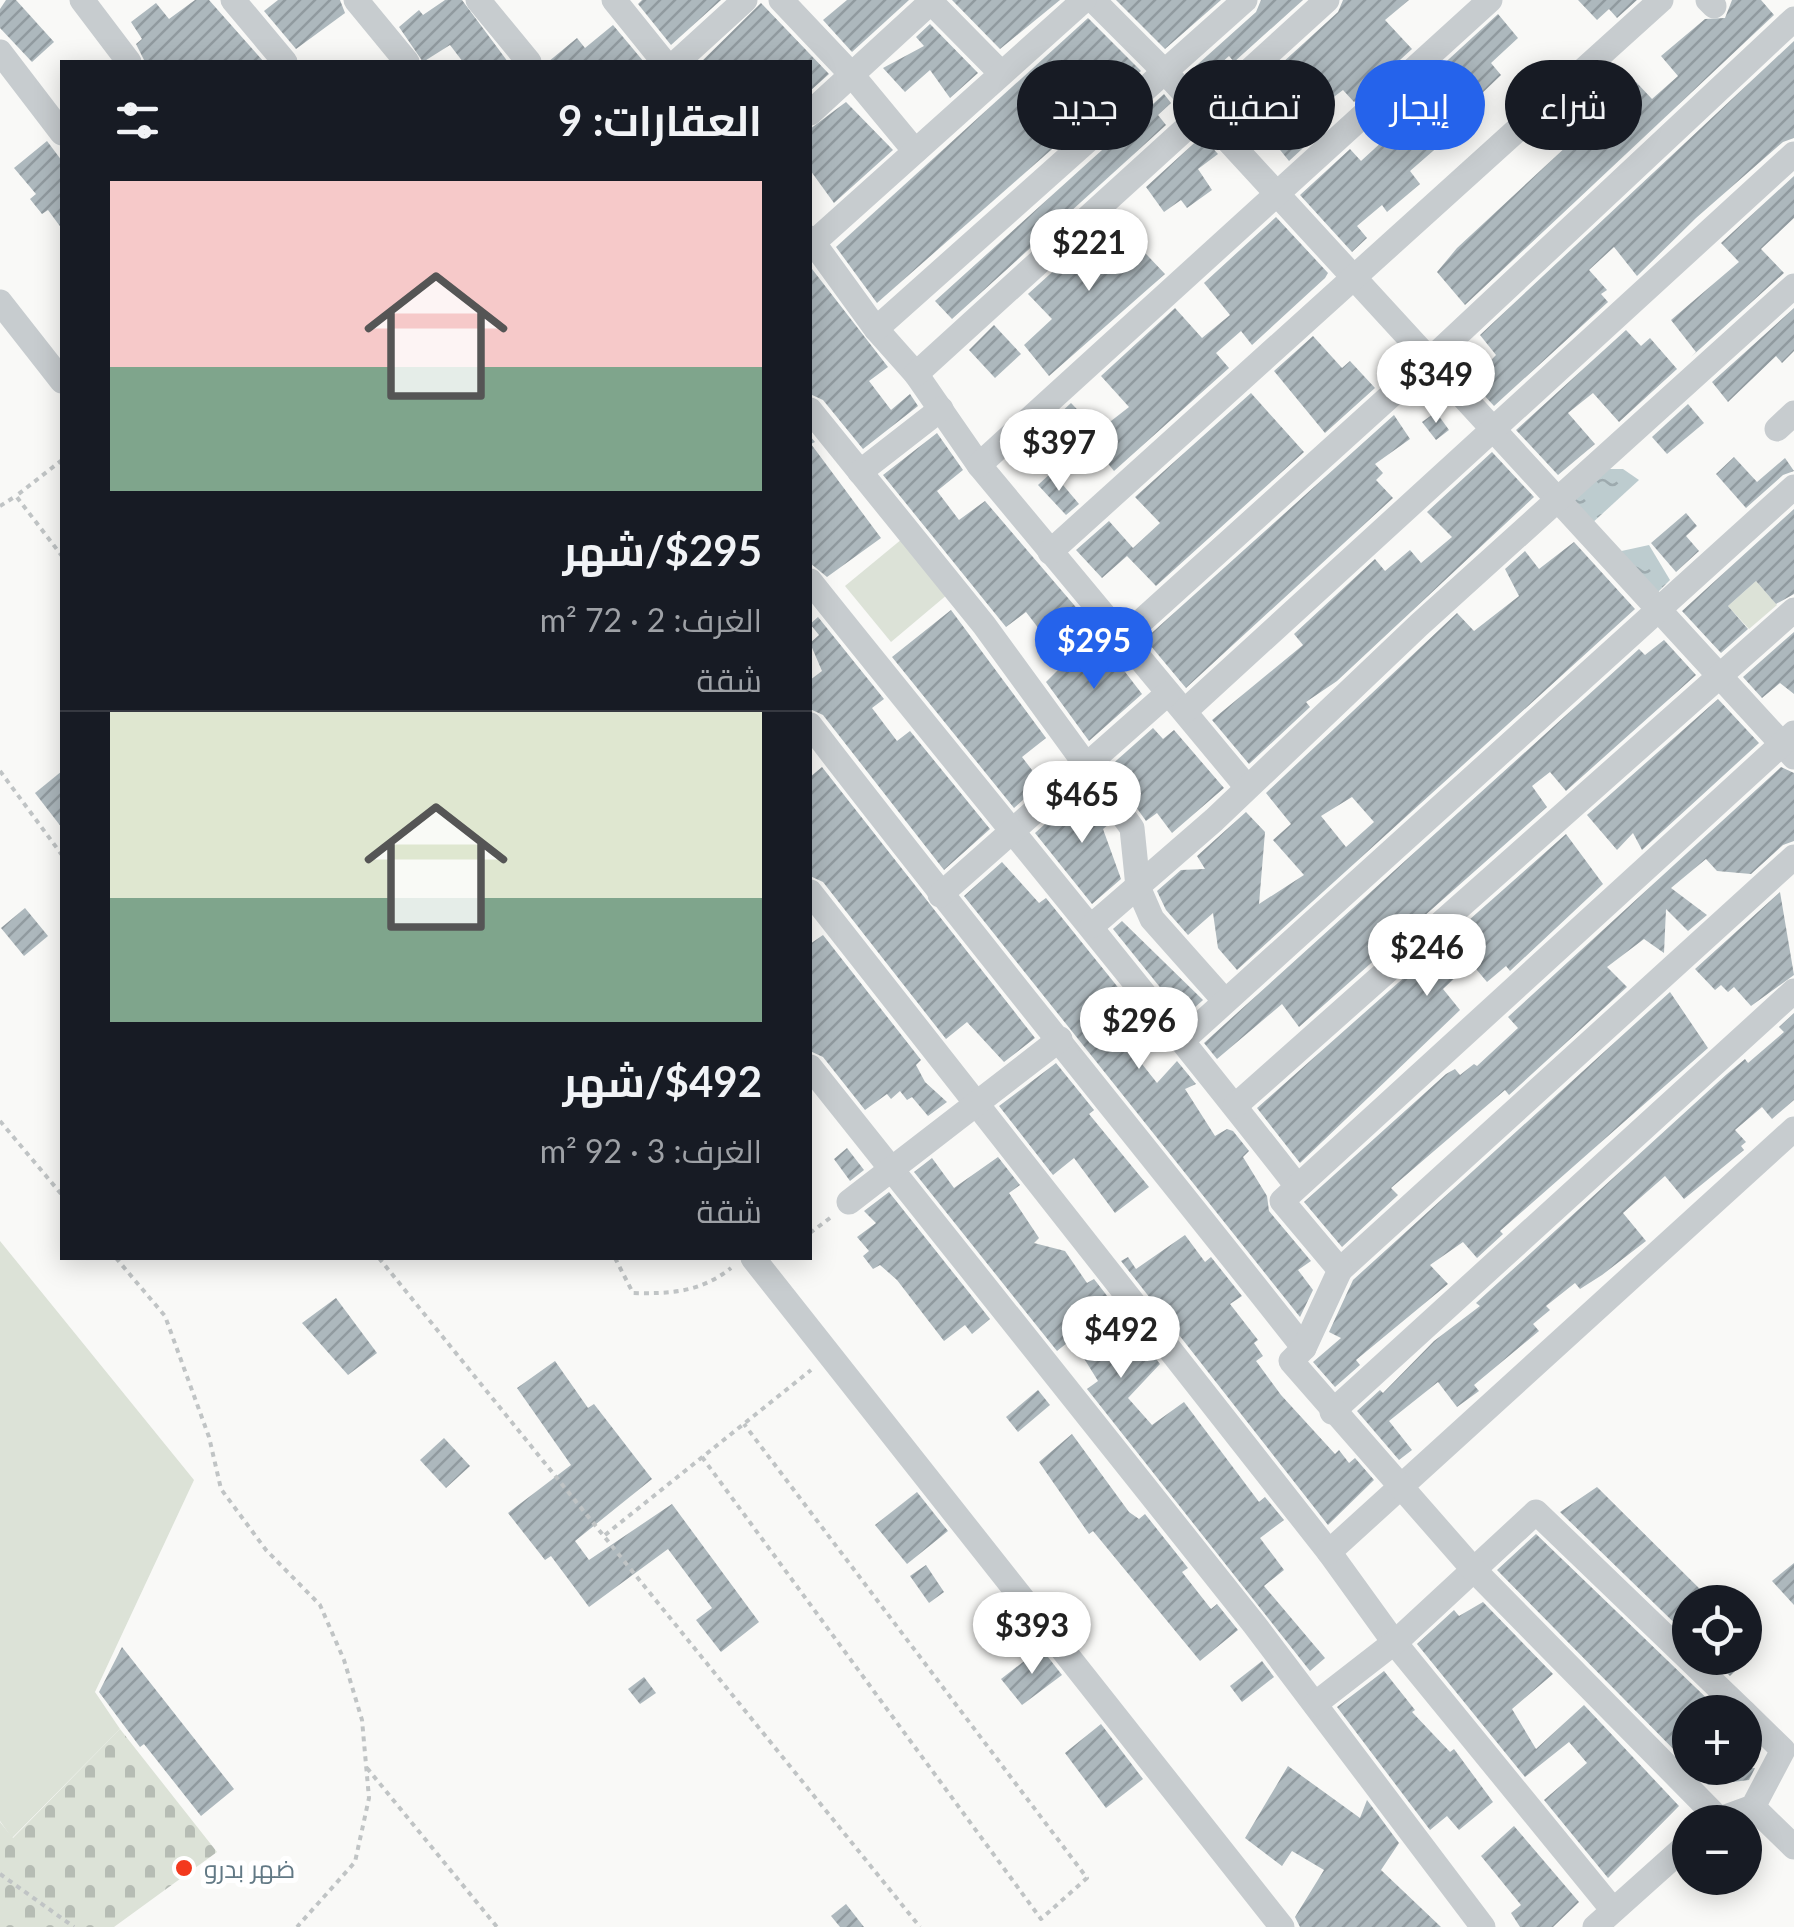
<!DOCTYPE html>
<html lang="ar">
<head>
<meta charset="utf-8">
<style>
	body { margin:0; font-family:Lato,Cairo,sans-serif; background:#242831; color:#f1f3f6; direction:rtl; height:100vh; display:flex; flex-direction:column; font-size:38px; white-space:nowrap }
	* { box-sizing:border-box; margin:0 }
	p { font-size:32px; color:#9ea1a6 }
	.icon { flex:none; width:55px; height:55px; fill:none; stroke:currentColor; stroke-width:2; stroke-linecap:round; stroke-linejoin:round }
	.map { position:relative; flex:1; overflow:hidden; direction:ltr }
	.panel { position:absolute; left:60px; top:60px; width:752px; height:1200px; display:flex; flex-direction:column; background:#171b24; border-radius:0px; box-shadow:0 5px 25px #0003; direction:rtl }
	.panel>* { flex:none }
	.guide { position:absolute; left:842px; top:60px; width:800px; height:90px; direction:rtl; display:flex; gap:20px }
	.controls { position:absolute; left:1672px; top:1585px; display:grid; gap:20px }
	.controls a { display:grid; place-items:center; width:90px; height:90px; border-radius:50%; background:#171b24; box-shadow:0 5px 25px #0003; font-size:50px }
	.price { position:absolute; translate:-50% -85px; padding:0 22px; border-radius:35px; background:#fff; color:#222; font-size:32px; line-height:65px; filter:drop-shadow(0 2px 5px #0008) }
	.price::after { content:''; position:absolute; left:50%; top:60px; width:30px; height:22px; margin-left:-15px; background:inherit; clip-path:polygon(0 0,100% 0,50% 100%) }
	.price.current { background:#2563eb; color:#fff }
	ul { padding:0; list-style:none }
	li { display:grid; align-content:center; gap:20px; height:530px; padding:0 50px }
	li+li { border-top:2px solid #363941 }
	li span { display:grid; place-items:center; height:310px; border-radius:0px; color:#555 }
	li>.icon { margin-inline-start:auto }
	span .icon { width:180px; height:180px; fill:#fffc; stroke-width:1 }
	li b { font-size:42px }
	h2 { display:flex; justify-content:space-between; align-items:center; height:120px; padding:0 50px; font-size:42px }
	.tag { padding:0 35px; border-radius:45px; background:#171b24; box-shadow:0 5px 25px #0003; font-size:35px; line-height:90px }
	.tag.current { background:#2563eb; color:#fff }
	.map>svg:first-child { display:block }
</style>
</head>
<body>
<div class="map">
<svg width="1794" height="1927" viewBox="0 0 1794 1927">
	<defs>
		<pattern id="cemetery-stones" width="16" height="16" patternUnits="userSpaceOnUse" patternTransform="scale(2.5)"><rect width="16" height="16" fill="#dce2d7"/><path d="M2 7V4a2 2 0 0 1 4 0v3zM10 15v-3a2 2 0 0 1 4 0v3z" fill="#b6bcb4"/></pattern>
		<pattern id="water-ripples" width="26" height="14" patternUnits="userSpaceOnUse" patternTransform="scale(2.5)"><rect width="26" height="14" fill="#bdcccf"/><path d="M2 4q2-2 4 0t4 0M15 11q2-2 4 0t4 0" fill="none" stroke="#9daaae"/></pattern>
		<pattern id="building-hatch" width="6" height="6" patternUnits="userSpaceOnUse" patternTransform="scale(2.5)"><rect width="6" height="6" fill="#adb8bd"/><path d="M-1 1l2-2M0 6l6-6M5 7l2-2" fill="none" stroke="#909a9f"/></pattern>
	</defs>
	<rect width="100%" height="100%" fill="#f9f9f7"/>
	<g fill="#dce2d7">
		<polygon points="902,539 948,594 891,642 845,586"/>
		<polygon points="1756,581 1777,605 1749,629 1728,606"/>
		<polygon points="0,1241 194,1480 95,1692 120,1729 12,1838 0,1821"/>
	</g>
	<polygon fill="url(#cemetery-stones)" points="120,1729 217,1852 114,1927 0,1927 0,1822 13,1838"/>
	<g fill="url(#water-ripples)">
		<polygon points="1606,469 1623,469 1639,480 1590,525 1569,502"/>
		<polygon points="1649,545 1670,580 1654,596 1617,552"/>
	</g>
	<g fill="url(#building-hatch)" fill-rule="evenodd">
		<polygon points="6,0 16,0 54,42 32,62 0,28 0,9"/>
		<polygon points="195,0 209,0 264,62 145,62 136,44 142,39 131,22 156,3 169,19"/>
		<polygon points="278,0 340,0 345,13 296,49 264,11"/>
		<polygon points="445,0 462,0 508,62 463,62 450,45 423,62 399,27 419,10 423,15"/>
		<polygon points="642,0 721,0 671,45 638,4"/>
		<polygon points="847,0 909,0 852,52 823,20"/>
		<polygon points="952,0 1060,0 1000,49"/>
		<polygon points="1116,0 1221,0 1165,49"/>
		<polygon points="1261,0 1303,0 1234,62 1229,56 1198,84 1188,73 1256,12"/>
		<polygon points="1343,0 1409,0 1385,20 1412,49 1354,102 1343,90 1315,111 1328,125 1289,161 1259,124 1245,135 1226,114 1338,12"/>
		<polygon points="1578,0 1637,0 1617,18 1609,9 1597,20"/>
		<polygon points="1732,0 1761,0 1774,15 1465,305 1437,272 1457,248 1636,82 1652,99 1678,76 1661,56 1705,19 1725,18"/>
		<polygon points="761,3 829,74 810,91 810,62 701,62"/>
		<polygon points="1498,14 1518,38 1491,63 1501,75 1476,99 1466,86 1430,118 1448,138 1410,171 1420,184 1387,212 1382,205 1357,226 1367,238 1352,252 1300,195 1350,149 1361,161 1385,139 1375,127"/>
		<polygon points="1088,18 1141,71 877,303 836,247"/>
		<polygon points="930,24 978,73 950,98 930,70 905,92 883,68 924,46 916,37"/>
		<polygon points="613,25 644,62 548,62 577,38 585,48"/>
		<polygon points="1794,41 1794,138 1783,142 1696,218 1637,276 1614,247 1589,270 1607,290 1601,294 1608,302 1494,406 1471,381 1496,355 1480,335"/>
		<polygon points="1164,94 1171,103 1158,115 1166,125 952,319 935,301"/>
		<polygon points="846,102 893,150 834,203 810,170 810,129"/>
		<polygon points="1202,136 1218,154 1198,169 1212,190 1187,208 1181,200 1164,212 1146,187"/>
		<polygon points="47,141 62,161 62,229 48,210 42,214 30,199 36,194 14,168"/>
		<polygon points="1794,176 1794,218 1761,249 1784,273 1691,357 1696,352 1671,320 1739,262 1721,243"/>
		<polygon points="1276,217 1328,273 1325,278 1252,345 1241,331 1216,353 1229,368 1114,471 1088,439 1129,407 1101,376 1175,308 1202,338 1230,315 1204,283"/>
		<polygon points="1112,218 1165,274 1049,376 1024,345 1052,319 1028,294"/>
		<polygon points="812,269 888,367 869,381 891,410 910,394 918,406 863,449 823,400 810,394"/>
		<polygon points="1794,308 1794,351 1782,363 1776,356 1728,402 1712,382"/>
		<polygon points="994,325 1021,354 995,378 969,350"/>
		<polygon points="1626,330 1641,346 1650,338 1677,369 1619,422 1593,393 1568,413 1595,444 1558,475 1516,430"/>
		<polygon points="1313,336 1342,368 1350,361 1375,388 1325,433 1274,371"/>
		<polygon points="1251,393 1304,452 1156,586 1127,556 1102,578 1076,550 1109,521 1133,548 1160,523 1135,497"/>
		<polygon points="1071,403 1094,427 1043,474 1020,450"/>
		<polygon points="1688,404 1704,423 1667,454 1652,437"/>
		<polygon points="1436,412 1449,430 1436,440 1422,422"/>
		<polygon points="1394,415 1410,439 1375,464 1383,473 1376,480 1393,498 1186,688 1145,639"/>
		<polygon points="937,433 963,470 937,491 959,520 985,501 1080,612 1046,638 1026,612 1006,627 883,475"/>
		<polygon points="810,436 815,442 811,444 881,538 827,577 810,563"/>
		<polygon points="1492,452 1534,497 1337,681 1306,702 1310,707 1249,764 1212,720 1303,645 1294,634 1375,559 1385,571 1410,550 1421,563 1452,537 1427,512"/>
		<polygon points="1734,457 1757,482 1785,458 1794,471 1783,475 1746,508 1716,474"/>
		<polygon points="1052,472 1079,504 1066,515 1038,485"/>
		<polygon points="1794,509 1794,594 1776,604 1756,581 1728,606 1748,629 1721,653 1682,611"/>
		<polygon points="1686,513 1697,526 1686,536 1699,551 1676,572 1651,543"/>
		<path d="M1574 542 1635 609 1237 970 1218 948 1213 913 1188 935 1166 910 1157 891 1181 870 1205 869 1197 856 1246 812 1265 832 1259 904 1304 875 1273 840 1291 824 1266 793 1457 613 1474 631 1519 596 1505 569 1525 551 1539 569ZM1352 797 1374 822 1346 847 1321 816Z"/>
		<polygon points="951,610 1046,738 1022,757 1042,783 1014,808 892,657"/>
		<polygon points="818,617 884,699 872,708 897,741 910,731 990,829 944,870 823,715 810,709 810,680 822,671 810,643 819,635 810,624"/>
		<polygon points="1794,632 1794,694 1780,683 1762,698 1743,677"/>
		<polygon points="1664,640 1696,675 1566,791 1550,772 1532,786 1547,807 1299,1027 1282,1004 1217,1059 1204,1043 1639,649 1645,655"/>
		<polygon points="1109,651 1142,694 1089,741 1046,682 1070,658 1076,664 1085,655 1093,663"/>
		<polygon points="1718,699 1759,743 1642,850 1633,833 1617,850 1587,815"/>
		<polygon points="1153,728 1163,739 1174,730 1224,788 1172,833 1157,813 1146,821 1108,768"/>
		<polygon points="822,767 1035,1038 1004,1062 967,1022 946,1039 823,882 810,876 810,777"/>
		<polygon points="1781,767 1794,773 1794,841 1783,845 1751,874 1717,871 1706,859 1671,888 1707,915 1688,931 1666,909 1664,953 1644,939 1607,967 1627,987 1509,1095 1505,1090 1391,1188 1398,1195 1342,1247 1304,1202 1446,1074 1455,1069 1460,1075 1474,1064 1477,1066 1518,1028 1508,1017"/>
		<polygon points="62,771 62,828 35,793"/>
		<polygon points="1084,789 1109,824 1103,829 1121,879 1092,904 1035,833"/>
		<polygon points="1566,834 1603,884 1510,971 1506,966 1487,982 1471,963 1443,989 1460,1010 1300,1163 1257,1108"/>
		<polygon points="1002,862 1039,903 1046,898 1150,1027 1127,1045 1157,1083 1177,1061 1196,1084 1185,1089 1215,1136 1227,1129 1233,1131 1249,1151 1243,1157 1267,1196 1269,1211 1311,1261 1298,1270 1313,1290 1300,1317 964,896"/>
		<polygon points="1780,892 1794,975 1751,1006 1734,987 1728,992 1721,985 1715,990 1695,969"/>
		<polygon points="25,908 48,936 24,956 1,928"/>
		<polygon points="1122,921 1203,1000 1184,1017 1113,929"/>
		<polygon points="823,935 921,1060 916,1065 925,1082 947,1102 928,1116 912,1097 907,1100 900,1091 891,1099 887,1094 865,1110 823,1057 810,1051 810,944"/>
		<polygon points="1670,992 1708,1048 1500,1231 1503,1234 1477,1258 1463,1242 1430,1265 1448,1284 1356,1360 1360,1365 1335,1387 1313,1362 1341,1338 1329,1332 1353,1280"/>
		<polygon points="1794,1013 1794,1100 1772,1119 1762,1107 1735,1130 1746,1142 1741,1146 1744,1150 1684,1199 1665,1176 1623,1213 1646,1241 1602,1275 1580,1289 1575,1283 1546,1306 1550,1310 1533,1324 1539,1331 1474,1385 1479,1391 1457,1407 1438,1382 1389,1421 1412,1450 1399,1460 1357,1411 1380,1390 1383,1393 1434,1341 1480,1306 1476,1303 1727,1074 1745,1059 1748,1063 1784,1032 1779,1027"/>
		<polygon points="1056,1063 1094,1110 1089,1114 1149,1187 1115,1213 1074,1158 1053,1175 999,1106"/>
		<polygon points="847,1148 864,1170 850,1181 834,1159"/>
		<polygon points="998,1157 1020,1185 1009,1193 1039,1238 1034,1243 1065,1251 1087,1283 1094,1279 1160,1364 1128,1398 1152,1425 1184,1402 1259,1502 1265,1497 1284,1520 1260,1538 1284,1570 1264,1586 1325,1658 1310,1671 1087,1389 1098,1381 1072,1339 1057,1351 914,1172 932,1158 954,1188"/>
		<polygon points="889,1192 990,1319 972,1334 965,1325 944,1341 897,1280 880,1265 873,1269 863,1256 869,1251 857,1237 876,1223 864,1211"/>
		<polygon points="1185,1235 1205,1262 1211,1257 1242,1296 1230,1304 1258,1340 1254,1343 1263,1356 1256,1361 1281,1395 1335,1454 1339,1450 1349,1463 1355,1458 1374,1480 1328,1525 1121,1261 1128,1257 1136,1269"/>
		<polygon points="336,1298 377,1353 348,1375 302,1323"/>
		<polygon points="555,1361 588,1408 594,1404 652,1479 575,1541 589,1560 672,1504 759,1622 721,1652 696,1620 712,1608 668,1549 589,1607 551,1556 545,1560 508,1513 571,1465 517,1388"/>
		<polygon points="1038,1390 1050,1405 1018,1432 1006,1417"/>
		<polygon points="1072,1434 1129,1512 1139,1519 1145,1514 1188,1568 1182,1572 1211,1609 1217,1604 1238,1630 1200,1661 1093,1531 1089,1534 1039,1462"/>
		<polygon points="444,1438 470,1466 446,1488 420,1460"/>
		<polygon points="1597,1487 1713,1602 1690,1602 1690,1638 1560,1512"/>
		<polygon points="917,1492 948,1531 907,1564 875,1525"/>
		<polygon points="1536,1534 1721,1712 1690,1712 1690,1766 1497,1570"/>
		<polygon points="1794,1563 1794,1605 1772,1581"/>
		<polygon points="926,1565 944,1592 929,1603 910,1576"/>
		<polygon points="1483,1602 1553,1674 1512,1709 1536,1749 1584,1705 1679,1806 1608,1878 1544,1800 1587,1763 1569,1742 1525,1777 1417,1644 1454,1610 1459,1616"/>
		<polygon points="122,1647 234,1789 201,1816 144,1744 140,1747 99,1692"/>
		<polygon points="1041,1648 1062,1675 1022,1705 1001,1679"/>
		<polygon points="1711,1658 1748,1658 1730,1676"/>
		<polygon points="1262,1661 1274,1677 1242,1702 1230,1686"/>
		<polygon points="1384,1671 1415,1710 1412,1712 1450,1752 1454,1749 1493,1802 1459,1830 1447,1816 1430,1830 1337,1707"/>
		<polygon points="644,1677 656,1693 640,1704 628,1689"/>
		<polygon points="1101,1724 1143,1779 1106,1808 1065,1753"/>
		<polygon points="1288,1766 1360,1818 1367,1800 1399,1843 1381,1870 1441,1927 1300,1927 1295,1917 1324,1870 1292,1851 1282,1866 1245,1838"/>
		<polygon points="1691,1768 1755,1768 1749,1780 1708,1785"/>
		<polygon points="1514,1826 1579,1902 1553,1927 1520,1927 1511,1913 1521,1905 1481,1856"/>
		<polygon points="846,1904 864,1927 840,1927 831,1916"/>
	</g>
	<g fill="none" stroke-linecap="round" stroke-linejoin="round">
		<g stroke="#c0c4c5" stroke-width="4" stroke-dasharray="5 5" stroke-linecap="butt">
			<polyline points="62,460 16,496 62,556"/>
			<polyline points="0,506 16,496"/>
			<polyline points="0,771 62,855"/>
			<polyline points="0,1121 62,1195"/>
			<polyline points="810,1233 830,1218"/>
			<polyline points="116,1258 165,1316 209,1437 221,1489 266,1550 320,1605 344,1660 362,1720 369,1798 355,1862 297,1927"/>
			<polyline points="379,1258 920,1927"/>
			<path d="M615 1258 633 1293C671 1294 701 1292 731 1268"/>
			<polyline points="702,1457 1041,1919 1087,1878 744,1424"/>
			<polyline points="605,1535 811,1370"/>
			<polyline points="367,1768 497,1927"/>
			<polyline points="0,1874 74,1927"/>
		</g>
		<g stroke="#c7cccf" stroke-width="25">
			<polyline points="82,0 129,62"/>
			<polyline points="233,0 285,62"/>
			<polyline points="356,0 407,62"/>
			<polyline points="478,0 529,62"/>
			<polyline points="614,0 664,62"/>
			<polyline points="781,0 852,75 915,151"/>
			<polyline points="929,0 1000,72"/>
			<polyline points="1093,0 1167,74 1794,757"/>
			<polyline points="1708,0 1714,6"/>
			<polyline points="0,52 62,133"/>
			<polyline points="677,62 745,0"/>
			<polyline points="810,113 933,0"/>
			<polyline points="810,238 876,329 916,374 979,465 1246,786"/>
			<polyline points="813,243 1084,0"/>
			<polyline points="0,302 62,381"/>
			<polyline points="876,329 1245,0"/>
			<polyline points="916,374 1327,0"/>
			<polyline points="810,410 984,625 1132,828 1138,887 1152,919 1224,1000"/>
			<polyline points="1777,429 1794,413"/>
			<polyline points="979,465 1490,0"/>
			<polyline points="860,472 941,409"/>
			<polyline points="1050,552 1661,0"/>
			<path d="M810 581C972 784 1138 982 1297 1186"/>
			<polyline points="1125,636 1429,361 1794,19"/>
			<polyline points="1185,711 1794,154"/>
			<path d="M810 725C971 935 1140 1140 1304 1348"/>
			<polyline points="810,892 1329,1552 1394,1642 1613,1910"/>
			<polyline points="940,895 1167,694"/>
			<polyline points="1093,925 1214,820 1419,625 1794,286"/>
			<polyline points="1183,1040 1794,487"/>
			<polyline points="810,1067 1254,1624 1483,1927"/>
			<polyline points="1235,1106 1794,610"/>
			<polyline points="849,1202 1060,1039"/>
			<polyline points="753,1258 1282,1927"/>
			<polyline points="1340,1270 1794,857"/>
			<polyline points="1332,1412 1794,991"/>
			<polyline points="1329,1552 1794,1129"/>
			<polyline points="1315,1704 1400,1638 1536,1512 1744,1712"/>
			<polyline points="1753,1807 1794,1847"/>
			<polyline points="1718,1818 1474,1570 1291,1361 1304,1348 1340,1270 1282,1201 1794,733"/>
			<polyline points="1712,1822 1753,1807 1783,1750 1745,1713"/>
			<polyline points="1595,1927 1690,1842"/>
		</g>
	</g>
	<circle fill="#f3391d" stroke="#fff" stroke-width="4" cx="184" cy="1868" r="10"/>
	<g text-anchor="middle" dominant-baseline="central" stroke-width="10" stroke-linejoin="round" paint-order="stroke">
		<g font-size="25" fill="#627985" stroke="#fff" text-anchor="start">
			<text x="204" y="1868">ضهر بدرو</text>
		</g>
	</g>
</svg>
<div class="controls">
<a><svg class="icon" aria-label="locate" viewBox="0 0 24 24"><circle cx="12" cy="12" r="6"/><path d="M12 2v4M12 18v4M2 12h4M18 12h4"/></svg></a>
<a>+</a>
<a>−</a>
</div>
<b class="price" style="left:1089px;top:294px">$221</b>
<b class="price" style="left:1436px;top:426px">$349</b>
<b class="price" style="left:1059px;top:494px">$397</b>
<b class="price current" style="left:1094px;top:692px">$295</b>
<b class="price" style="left:1082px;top:846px">$465</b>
<b class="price" style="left:1427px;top:999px">$246</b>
<b class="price" style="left:1139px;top:1072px">$296</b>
<b class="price" style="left:1121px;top:1381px">$492</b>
<b class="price" style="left:1032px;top:1677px">$393</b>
<div class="guide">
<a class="tag">شراء</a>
<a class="tag current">إيجار</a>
<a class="tag">تصفية</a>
<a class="tag">جديد</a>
</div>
<section class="panel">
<h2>العقارات: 9<svg class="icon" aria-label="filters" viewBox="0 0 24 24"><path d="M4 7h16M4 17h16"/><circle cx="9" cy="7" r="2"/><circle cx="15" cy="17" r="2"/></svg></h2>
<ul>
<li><span style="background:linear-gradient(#f6c9c9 60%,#7fa58c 0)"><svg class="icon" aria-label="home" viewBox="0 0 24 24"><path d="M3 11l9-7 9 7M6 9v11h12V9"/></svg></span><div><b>$295/شهر</b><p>الغرف: 2 · 72 m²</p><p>شقة</p></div></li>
<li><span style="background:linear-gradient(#dfe7d0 60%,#7fa58c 0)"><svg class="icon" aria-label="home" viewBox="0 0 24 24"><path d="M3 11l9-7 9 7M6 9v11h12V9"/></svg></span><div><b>$492/شهر</b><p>الغرف: 3 · 92 m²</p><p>شقة</p></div></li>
</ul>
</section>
</div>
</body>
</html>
